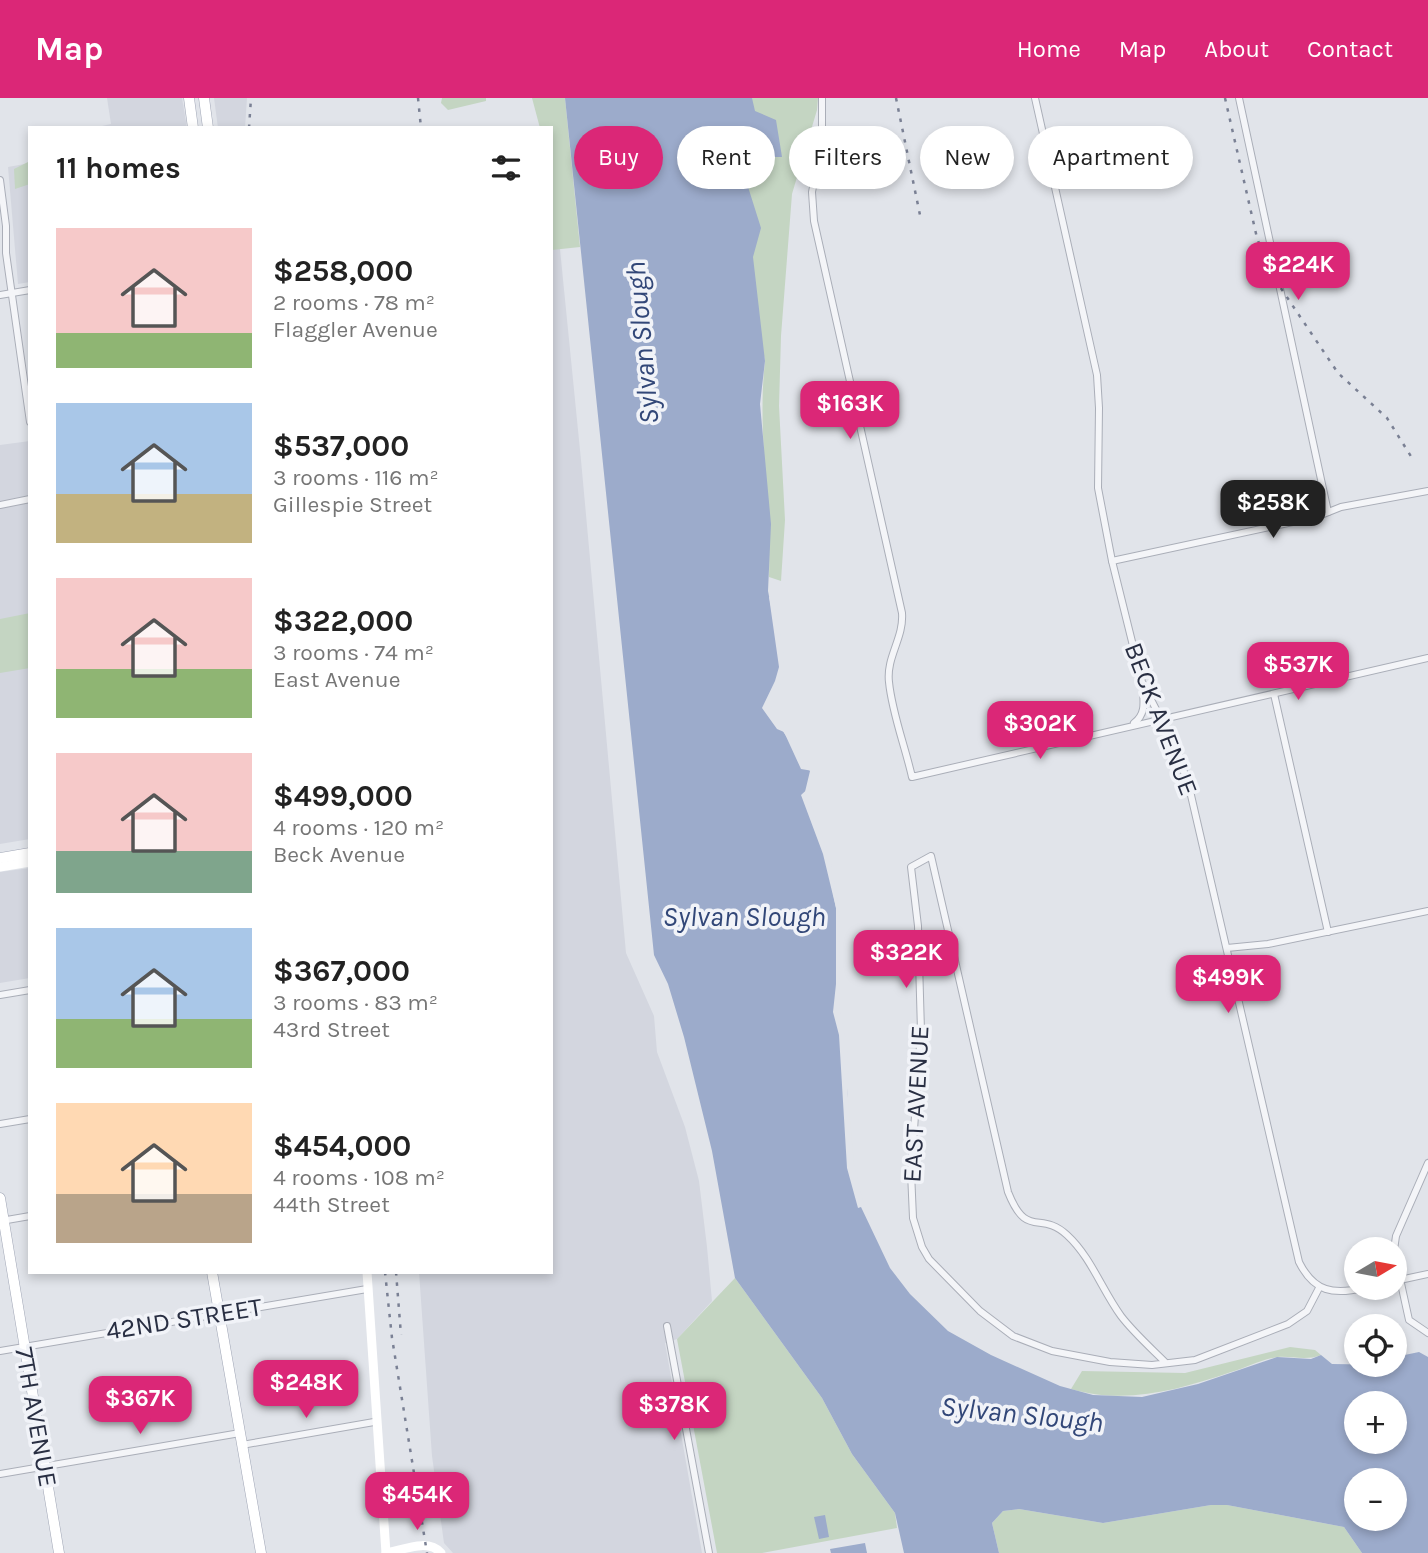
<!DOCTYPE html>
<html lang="en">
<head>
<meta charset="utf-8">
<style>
	body { margin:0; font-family:Karla,sans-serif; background:#f2f2f2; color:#222; height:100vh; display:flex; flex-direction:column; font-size:26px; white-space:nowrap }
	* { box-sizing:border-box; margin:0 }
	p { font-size:23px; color:#767676 }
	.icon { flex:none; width:38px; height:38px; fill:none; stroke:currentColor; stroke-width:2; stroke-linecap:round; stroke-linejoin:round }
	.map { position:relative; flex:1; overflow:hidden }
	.details { position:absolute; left:28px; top:28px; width:525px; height:1148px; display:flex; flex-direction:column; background:#fff; border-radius:0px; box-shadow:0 4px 10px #0003 }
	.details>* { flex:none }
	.guide { position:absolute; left:574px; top:28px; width:665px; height:63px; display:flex; gap:14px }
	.needle { width:46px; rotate:80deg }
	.buttons { position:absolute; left:1344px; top:1139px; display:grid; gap:14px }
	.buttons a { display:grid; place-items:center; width:63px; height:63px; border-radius:50%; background:#fff; box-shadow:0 4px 10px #0003; font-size:35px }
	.price { position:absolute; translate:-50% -60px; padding:0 16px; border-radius:14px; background:#db2777; color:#fff; font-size:23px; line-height:46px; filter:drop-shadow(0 2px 4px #0008) }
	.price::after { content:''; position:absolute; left:50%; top:42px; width:21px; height:16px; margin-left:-10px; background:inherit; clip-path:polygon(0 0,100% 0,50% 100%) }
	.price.selected { background:#222; color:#fff }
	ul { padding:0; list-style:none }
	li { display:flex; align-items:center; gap:21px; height:175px; padding:0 28px }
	li span { display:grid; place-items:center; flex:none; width:196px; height:140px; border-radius:0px; color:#555 }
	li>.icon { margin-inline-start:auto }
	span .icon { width:84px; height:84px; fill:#fffc; stroke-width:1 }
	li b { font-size:30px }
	h2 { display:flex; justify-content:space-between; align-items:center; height:84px; padding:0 28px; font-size:30px }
	.chip { padding:0 24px; border-radius:32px; background:#fff; box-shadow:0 4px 10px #0003; font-size:24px; line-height:63px }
	.chip.selected { background:#db2777; color:#fff }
	header { display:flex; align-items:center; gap:42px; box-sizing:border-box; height:98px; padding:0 35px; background:#db2777; color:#fff }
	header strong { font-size:33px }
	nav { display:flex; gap:38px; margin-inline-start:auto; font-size:24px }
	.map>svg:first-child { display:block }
</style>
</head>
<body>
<header>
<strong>Map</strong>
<nav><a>Home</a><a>Map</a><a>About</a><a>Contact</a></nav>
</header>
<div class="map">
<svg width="1428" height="1455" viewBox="0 0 1428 1455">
	<rect width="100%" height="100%" fill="#e1e4ea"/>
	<g fill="#d3d6df">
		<polygon points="107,0 182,0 187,30 93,30 111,26"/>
		<polygon points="214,0 247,0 245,30 218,30"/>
		<polygon points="30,65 30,184 18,186 8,69"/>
		<polygon points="551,88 555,101 581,362 626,855 654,918 657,954 685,1029 699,1083 707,1149 712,1203 677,1241 665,1245 702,1455 453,1455 444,1445 432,1358 419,1174 551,1174"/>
		<polygon points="30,343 30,741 0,746 0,347"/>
		<polygon points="30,770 30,880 0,885 0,774"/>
	</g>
	<g fill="#c4d5c2">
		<polygon points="442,0 486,0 486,3 448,12 441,5"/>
		<polygon points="532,0 565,0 580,149 552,152 551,30 540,30"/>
		<path d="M716 0H818L817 12 792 96 781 238 779 308 785 422 781 483 769 479C771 407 757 334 765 263Z"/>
		<polygon points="30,63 30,86 15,91 14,71"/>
		<polygon points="30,515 30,570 0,575 0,521"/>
		<polygon points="735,1180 822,1300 852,1356 895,1415 897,1430 762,1455 717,1455 677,1241"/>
		<path d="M1290 1249 1315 1252 1321 1257C1306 1263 1293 1258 1278 1259 1262 1261 1246 1270 1231 1274 1178 1292 1126 1307 1071 1291L1082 1273 1185 1275Z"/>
		<polygon points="1211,1407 1227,1407 1344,1429 1362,1455 999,1455 992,1425 1003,1413 1019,1411 1103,1425"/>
	</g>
	<g fill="#9cabcb" fill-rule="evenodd">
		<path d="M565 0H752L755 13 776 22 782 59H760L750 36 744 33 732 38 761 130 753 159 765 263 760 306 771 426 768 493 779 550 781 578 767 610 810 673 804 698 826 760 836 810 837 914 845 951 850 1049 861 1109 890 1170 910 1196 948 1233 991 1257 1060 1288 1093 1297 1142 1299 1198 1286 1277 1259 1311 1261 1321 1257 1332 1266 1395 1267V1259L1419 1254 1428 1259V1455H1362L1344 1429 1227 1407H1211L1103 1425 1019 1411 1003 1413 992 1425 999 1455H904L895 1415 852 1356 822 1300 735 1180 712 1053 684 939 668 886 654 857ZM1356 1306H1395V1344H1356ZM1356 1382H1395V1421H1356Z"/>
		<polygon points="825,1417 829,1439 819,1441 814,1419"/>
		<polygon points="865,1445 867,1455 831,1455 830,1451"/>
	</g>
	<g fill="#e1e4ea">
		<polygon points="773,499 783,550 784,578 771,610 813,673 801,671 784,634 777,631 762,610 775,583 779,569 769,499"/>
		<polygon points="813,686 808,698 830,759 839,810 840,914 848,951 847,989 854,1066 864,1108 858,1110 847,1070 839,937 833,914 836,886 836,810 823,756 801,697"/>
	</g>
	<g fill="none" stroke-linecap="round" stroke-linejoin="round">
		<defs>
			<g id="street">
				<path d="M822 0V43L812 94 814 123 902 515C904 540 886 559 889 584 892 615 905 648 912 679L1428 560"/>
				<path d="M1035 0 1097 277 1099 310 1098 390 1112 463 1142 584 1177 652 1190 693 1299 1164C1314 1194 1333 1197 1364 1190"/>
				<polyline points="1239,0 1328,414"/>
				<polyline points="0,82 6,128 6,155 30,324"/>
				<polyline points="0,197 30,192"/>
				<polyline points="0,407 30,401"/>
				<polyline points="1112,463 1316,419 1341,409 1428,393"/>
				<polyline points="1274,596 1328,834"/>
				<path d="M1134 625C1145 617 1144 606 1143 594"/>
				<polyline points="1227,850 1268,846 1428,813"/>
				<polyline points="0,897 30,892"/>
				<polyline points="0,1026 30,1021"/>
				<polyline points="1,1123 30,1118"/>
				<polyline points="1394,1152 1396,1138 1428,1065"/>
				<polyline points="1395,1158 1409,1222 1428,1235"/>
				<polyline points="1395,1183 1428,1176"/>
				<polyline points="667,1228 709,1455"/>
				<polyline points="0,1253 367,1191"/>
				<path d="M1166 1265C1151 1250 1134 1235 1121 1218 1102 1192 1091 1159 1067 1137 1040 1112 1027 1142 1008 1094L931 758 911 769 918 828 921 933 911 1074 913 1120 922 1149 929 1161 980 1213 1013 1238 1052 1253 1110 1264 1152 1267 1195 1262 1288 1226 1307 1213 1319 1190"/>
				<polyline points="242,1347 374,1324"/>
				<polyline points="0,1376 240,1335"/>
			</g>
			<g id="primary">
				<polyline points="189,0 193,30"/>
				<polyline points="204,0 208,30"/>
				<polyline points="0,760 30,755"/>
				<polyline points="0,1100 59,1455"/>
				<polyline points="212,1174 261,1455"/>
			</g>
		</defs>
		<use href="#street" stroke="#aaaeb8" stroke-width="8"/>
		<use href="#primary" stroke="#a0a6b6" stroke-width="11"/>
		<use href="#street" stroke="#f4f5f8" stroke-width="6"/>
		<g stroke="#fff" stroke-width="9">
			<polyline points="0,769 30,764"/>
			<polyline points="367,1174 386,1455"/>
			<path d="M386 1455C403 1452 428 1440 441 1455"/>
		</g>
		<use href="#primary" stroke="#fff" stroke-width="10"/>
		<g stroke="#7a8094" stroke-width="2.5" stroke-dasharray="3.5 7" stroke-linecap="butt">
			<polyline points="418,0 421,30"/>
			<polyline points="896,0 921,122"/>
			<polyline points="1225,0 1257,140 1270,174 1338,275 1387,320 1412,360"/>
			<polyline points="249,30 251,0"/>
			<polyline points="385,1174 392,1240 427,1455"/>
			<polyline points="396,1174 401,1237"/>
		</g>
	</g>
	<g text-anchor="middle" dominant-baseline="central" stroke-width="7" stroke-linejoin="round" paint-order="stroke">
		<g font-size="26" fill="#292f43" stroke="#f1f3f8">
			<text transform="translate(1161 621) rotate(69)">BECK AVENUE</text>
			<text transform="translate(916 1006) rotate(-87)">EAST AVENUE</text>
			<text transform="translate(184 1221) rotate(-9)">42ND STREET</text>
			<text transform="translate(36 1319) rotate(80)">7TH AVENUE</text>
		</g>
		<g font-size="28" font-style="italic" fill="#324778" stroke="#f1f3f8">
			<text transform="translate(642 245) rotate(-95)">Sylvan Slough</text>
			<text x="744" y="818">Sylvan Slough</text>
			<text transform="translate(1022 1316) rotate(6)">Sylvan Slough</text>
		</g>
	</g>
</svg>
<div class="buttons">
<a><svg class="needle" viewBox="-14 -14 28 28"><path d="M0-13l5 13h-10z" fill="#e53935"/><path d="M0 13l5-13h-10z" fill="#767676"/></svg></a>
<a><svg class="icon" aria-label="locate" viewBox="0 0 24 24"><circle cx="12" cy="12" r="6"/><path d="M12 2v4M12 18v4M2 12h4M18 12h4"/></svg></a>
<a>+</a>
<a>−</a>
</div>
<b class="price" style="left:1298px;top:204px">$224K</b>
<b class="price" style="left:850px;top:343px">$163K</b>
<b class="price selected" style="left:1273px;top:442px">$258K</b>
<b class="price" style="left:1298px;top:604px">$537K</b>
<b class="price" style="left:1040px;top:663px">$302K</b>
<b class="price" style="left:906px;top:892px">$322K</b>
<b class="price" style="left:1228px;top:917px">$499K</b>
<b class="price" style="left:306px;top:1322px">$248K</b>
<b class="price" style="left:140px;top:1338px">$367K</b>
<b class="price" style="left:674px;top:1344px">$378K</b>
<b class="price" style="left:417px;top:1434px">$454K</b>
<div class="guide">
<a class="chip selected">Buy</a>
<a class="chip">Rent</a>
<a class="chip">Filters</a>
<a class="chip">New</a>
<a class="chip">Apartment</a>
</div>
<section class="details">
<h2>11 homes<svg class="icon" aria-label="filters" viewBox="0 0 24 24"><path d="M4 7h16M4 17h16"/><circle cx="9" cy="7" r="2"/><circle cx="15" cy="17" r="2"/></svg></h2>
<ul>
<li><span style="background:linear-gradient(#f6c9c9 75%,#8fb573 0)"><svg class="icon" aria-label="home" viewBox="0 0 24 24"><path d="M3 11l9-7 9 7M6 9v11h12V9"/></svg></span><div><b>$258,000</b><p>2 rooms · 78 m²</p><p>Flaggler Avenue</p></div></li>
<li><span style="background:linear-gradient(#a9c7e8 65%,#c2b280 0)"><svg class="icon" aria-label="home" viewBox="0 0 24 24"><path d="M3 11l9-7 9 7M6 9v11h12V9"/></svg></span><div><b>$537,000</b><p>3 rooms · 116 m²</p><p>Gillespie Street</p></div></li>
<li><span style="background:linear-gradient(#f6c9c9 65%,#8fb573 0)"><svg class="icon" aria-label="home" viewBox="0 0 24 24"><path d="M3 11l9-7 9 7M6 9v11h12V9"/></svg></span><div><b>$322,000</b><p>3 rooms · 74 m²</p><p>East Avenue</p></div></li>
<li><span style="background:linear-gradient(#f6c9c9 70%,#7fa58c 0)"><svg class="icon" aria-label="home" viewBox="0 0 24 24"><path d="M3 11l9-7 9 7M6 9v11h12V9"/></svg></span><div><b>$499,000</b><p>4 rooms · 120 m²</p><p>Beck Avenue</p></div></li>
<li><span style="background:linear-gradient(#a9c7e8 65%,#8fb573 0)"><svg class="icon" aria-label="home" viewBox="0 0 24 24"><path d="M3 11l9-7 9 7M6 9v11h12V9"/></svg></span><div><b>$367,000</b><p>3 rooms · 83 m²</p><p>43rd Street</p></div></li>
<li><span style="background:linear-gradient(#ffd9b3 65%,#b9a48a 0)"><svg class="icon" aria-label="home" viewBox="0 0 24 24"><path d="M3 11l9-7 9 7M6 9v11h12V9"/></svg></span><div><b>$454,000</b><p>4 rooms · 108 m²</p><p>44th Street</p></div></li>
</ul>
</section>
</div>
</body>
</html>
